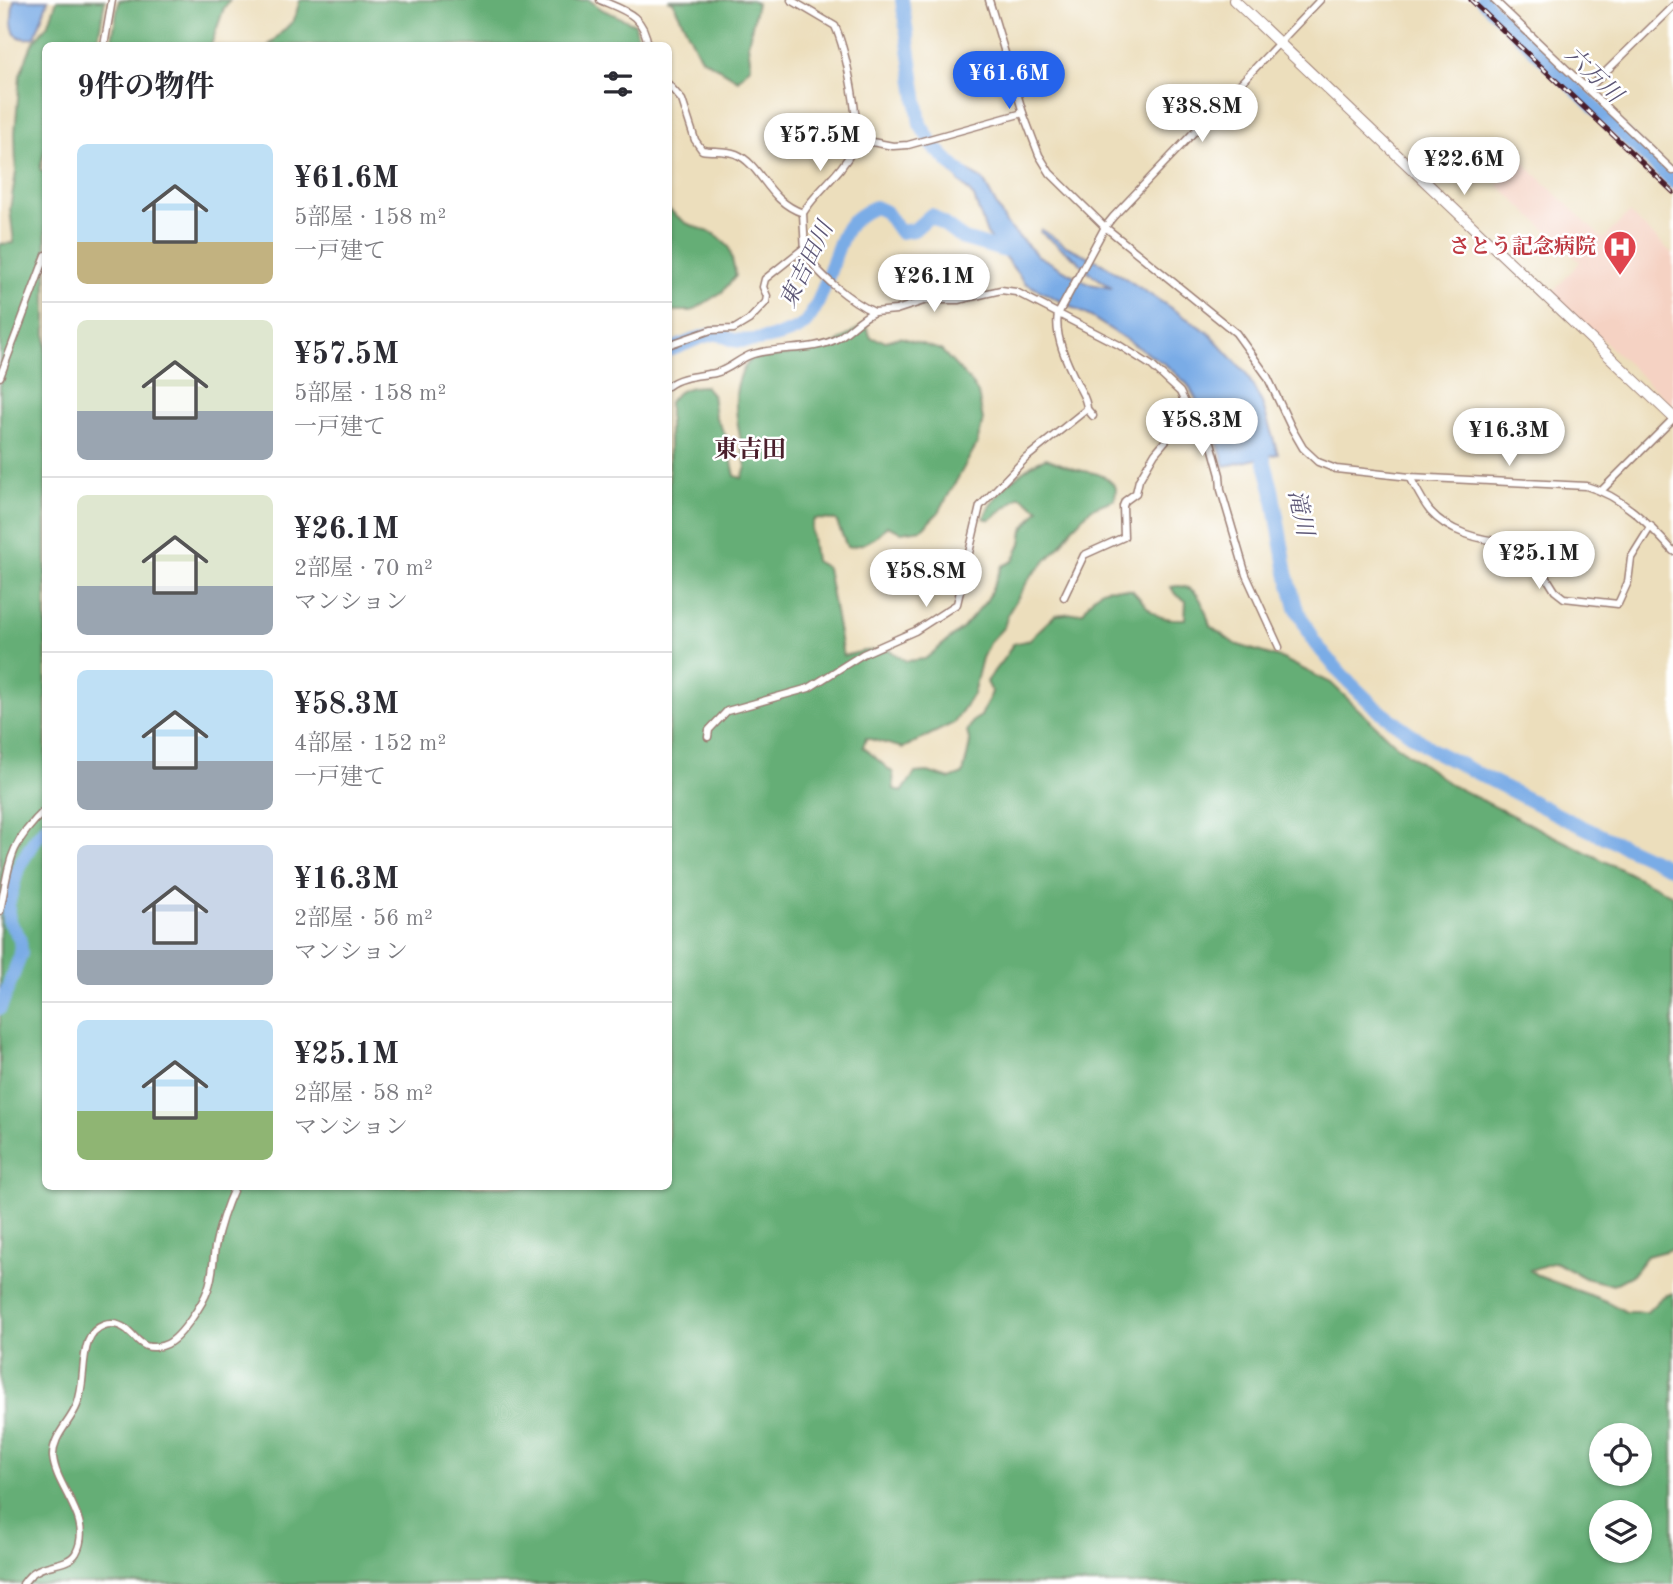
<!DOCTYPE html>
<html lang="ja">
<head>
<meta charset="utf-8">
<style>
	body { margin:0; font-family:"Old Standard TT","Noto Serif JP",serif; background:#f7f7f7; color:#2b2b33; height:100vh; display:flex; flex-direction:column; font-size:26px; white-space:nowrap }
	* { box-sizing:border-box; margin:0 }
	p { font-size:23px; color:#7c7c81 }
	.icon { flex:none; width:38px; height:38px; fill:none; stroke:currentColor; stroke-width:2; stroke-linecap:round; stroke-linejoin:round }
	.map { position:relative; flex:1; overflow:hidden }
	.drawer { position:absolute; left:42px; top:42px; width:630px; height:1148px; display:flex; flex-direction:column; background:#fff; border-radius:10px; box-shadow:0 2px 5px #0004 }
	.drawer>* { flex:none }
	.tools { position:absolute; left:1589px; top:1423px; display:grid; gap:14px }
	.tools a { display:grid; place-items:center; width:63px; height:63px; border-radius:50%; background:#fff; box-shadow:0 2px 5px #0004; font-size:35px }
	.price { position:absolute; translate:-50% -60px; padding:0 16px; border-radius:24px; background:#fff; color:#222; font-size:23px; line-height:46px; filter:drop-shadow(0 2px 4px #0008) }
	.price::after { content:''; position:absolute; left:50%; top:42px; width:21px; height:16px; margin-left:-10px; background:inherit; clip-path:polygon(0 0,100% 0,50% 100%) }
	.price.selected { background:#2563eb; color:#fff }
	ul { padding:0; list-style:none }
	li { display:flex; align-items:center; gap:21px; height:175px; padding:0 35px }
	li+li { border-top:2px solid #e1e1e2 }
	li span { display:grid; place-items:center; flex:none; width:196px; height:140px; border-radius:10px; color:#555 }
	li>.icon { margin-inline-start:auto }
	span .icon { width:84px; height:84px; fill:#fffc; stroke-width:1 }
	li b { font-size:30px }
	h2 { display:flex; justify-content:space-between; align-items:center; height:84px; padding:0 35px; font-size:30px }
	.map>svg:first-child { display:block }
</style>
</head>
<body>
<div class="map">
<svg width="1673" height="1584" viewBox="0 0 1673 1584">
	<rect width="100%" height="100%" fill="#fff"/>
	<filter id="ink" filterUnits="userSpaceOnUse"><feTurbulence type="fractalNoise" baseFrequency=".0143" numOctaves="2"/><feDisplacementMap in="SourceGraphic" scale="14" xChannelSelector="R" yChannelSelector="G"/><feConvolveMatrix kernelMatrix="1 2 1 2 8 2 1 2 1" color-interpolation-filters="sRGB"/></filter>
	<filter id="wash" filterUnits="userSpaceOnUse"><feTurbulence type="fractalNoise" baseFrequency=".00686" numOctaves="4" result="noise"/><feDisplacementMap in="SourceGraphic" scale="28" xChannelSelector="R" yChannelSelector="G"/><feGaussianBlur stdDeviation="1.57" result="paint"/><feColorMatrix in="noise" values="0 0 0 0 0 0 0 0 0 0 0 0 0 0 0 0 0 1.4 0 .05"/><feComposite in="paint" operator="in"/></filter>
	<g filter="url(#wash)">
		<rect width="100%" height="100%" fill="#ecdebc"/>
		<polygon fill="#f5d2c3" points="1522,161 1603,239 1629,213 1673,254 1673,406 1552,293 1580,262 1498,185"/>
		<g fill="#65ae76" stroke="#586650" stroke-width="2" fill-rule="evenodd">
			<path d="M57 0H105L97 45 46 46V146L40 169 46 173V1186H668L669 402C678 389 690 386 705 386L712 394 715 416 727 438 735 476 742 478 746 467C740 432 724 388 751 359L789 355 833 345 862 326 867 328 871 338 886 341 900 337 941 350 969 380 978 393 983 420 977 444 939 512 922 529 901 532 887 526C875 539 865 546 847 547L836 520 814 519 811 530 815 561 827 568 843 656 864 651 889 650 906 661 925 659 963 628 987 600 1002 566 1013 561 1021 544 1023 530 1039 509 1020 496 990 520 984 518C992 495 1024 466 1046 458 1055 462 1064 465 1072 468 1089 474 1104 470 1116 488L1115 499 1092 508 1073 527 1061 545 1031 576 1009 612 1004 627 989 643 982 658 973 694 954 723 903 748 866 738 863 747 893 773 894 789 902 792 915 773 928 772 950 779 963 774 970 743 967 732 973 721 981 716 992 692 987 682C995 667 1005 660 1013 644L1029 640 1055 615 1083 612C1101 585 1100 587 1132 590 1153 612 1151 620 1185 619L1186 601 1175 594 1171 587C1198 581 1204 605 1210 626L1235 644 1283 659 1331 683 1396 745 1453 786 1673 895V1249L1647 1256 1632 1275 1613 1285 1585 1278 1555 1262 1530 1270 1538 1276 1606 1301 1626 1312H1647L1662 1297 1673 1293V1584H0V244L14 243 10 209 16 172 15 133 20 75 32 44 49 23ZM1601 1435H1640V1474H1601ZM1601 1512H1640V1550H1601Z"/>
			<polygon points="119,0 230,0 224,8 211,45 111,45"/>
			<polygon points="300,0 589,0 603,10 635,24 638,39 622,46 269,45 294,20"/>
			<polygon points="668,0 751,0 757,3 748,44 751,66 738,80 700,57 673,2"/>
			<polygon points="668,209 686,223 715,234 729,247 736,276 722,292 692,311 669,311"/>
		</g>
		<g fill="#7aace6" stroke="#626688" stroke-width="2">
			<path d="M14 0H48L35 37C7 45 11 17 14 0Z"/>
			<polygon points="958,165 983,180 1007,225 1037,255 1089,284 1112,288 1090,273 1077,260 1040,232 1041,229 1066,246 1102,263 1209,333 1246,373 1262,403 1278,454 1225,466 1214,431 1188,385 1166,365 1091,317 1025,283 987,234 974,197 950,171"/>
		</g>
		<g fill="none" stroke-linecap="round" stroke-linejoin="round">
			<g stroke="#7aace6" stroke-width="14">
				<polyline points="902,0 920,124 934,147 967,179"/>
				<polyline points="1482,0 1673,182"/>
				<path d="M668 350C684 346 698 336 714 334 722 333 727 338 734 340 752 343 780 337 797 329 821 318 832 253 846 230 852 219 864 212 875 207L886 212 900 232 914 230 931 215 964 239 1002 250"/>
				<polyline points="1259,441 1272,489 1287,573 1296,607 1314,642 1345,678 1377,709 1434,751 1570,821 1673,869"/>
				<polyline points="0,1008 21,954 20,938 9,922 8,905 18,868 34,841 46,827"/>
			</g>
		</g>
	</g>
	<g filter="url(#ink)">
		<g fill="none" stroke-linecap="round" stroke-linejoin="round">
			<defs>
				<g id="street">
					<path d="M600 0C626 11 644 15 648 46"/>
					<path d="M791 0 835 26C845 48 863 127 853 149 841 174 817 190 803 213L805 252C815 273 852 302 874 312L896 310 927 300H958L1001 290 1016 292 1119 345 1152 366 1180 392 1191 415 1209 435 1220 475 1221 490 1246 575 1279 647"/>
					<path d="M989 0 1023 113 1039 155 1050 173 1105 227 1236 333 1267 376 1292 429 1303 448 1318 462 1336 469 1410 477 1586 486C1622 496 1648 523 1673 551"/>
					<polyline points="1494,0 1673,171"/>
					<polyline points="104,46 112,0"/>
					<path d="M668 84 682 100 695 140 702 150C713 152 725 150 736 154 762 165 767 201 803 213"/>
					<polyline points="1588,89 1673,6"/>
					<polyline points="856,139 893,146 908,145 1023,113"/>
					<polyline points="668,345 711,330 734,329 749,320 766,302 767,296 763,287 765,279 804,248"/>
					<polyline points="0,377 46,255"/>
					<path d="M668 386C680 376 700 376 715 373 730 370 739 358 753 354 780 346 814 352 838 338 851 330 860 318 874 312"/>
					<path d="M1093 416 1087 409C1087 399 1081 392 1077 383 1067 363 1054 336 1058 314L1105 227 1113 217 1320 0"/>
					<path d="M1410 477C1416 488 1422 501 1430 511 1448 532 1480 540 1506 542L1521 558 1540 567 1555 591 1564 598 1618 604 1628 582 1631 558 1651 526"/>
					<polyline points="1602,490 1673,419"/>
					<polyline points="1064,597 1084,555 1124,537 1123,506 1125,501 1136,493 1139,480 1155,453 1185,418 1191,415"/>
					<polyline points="708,737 709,730 727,711 809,688 863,654 915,631 957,604 980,506 1026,458 1087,409"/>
					<path d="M0 911C10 863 7 846 46 809"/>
					<path d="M23 1584C27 1578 31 1573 38 1570 50 1563 69 1565 76 1553 94 1519 56 1489 53 1457 52 1436 70 1423 77 1405 85 1385 81 1361 88 1342 94 1325 111 1319 126 1329 133 1334 138 1343 146 1346 152 1348 161 1347 167 1344 181 1337 203 1304 208 1289 213 1276 213 1261 215 1247 219 1226 226 1206 235 1186"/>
				</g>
				<polyline id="secondary" points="1234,0 1673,417"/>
			</defs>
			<use href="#street" stroke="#9b7e74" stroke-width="9"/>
			<use href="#secondary" stroke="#9b7e74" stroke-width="12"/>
			<use href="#street" stroke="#fff" stroke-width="6"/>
			<use href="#secondary" stroke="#fff" stroke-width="10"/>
			<defs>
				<polyline id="rail" points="1471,0 1673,192"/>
			</defs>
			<use href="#rail" stroke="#4a1f2b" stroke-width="5"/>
			<use href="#rail" stroke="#fff" stroke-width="2.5" stroke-dasharray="8" stroke-linecap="butt"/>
		</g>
	</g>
	<defs>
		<symbol id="hospital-pin" viewBox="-11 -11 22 30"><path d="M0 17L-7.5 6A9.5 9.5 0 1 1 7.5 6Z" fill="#e0444e" stroke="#fff"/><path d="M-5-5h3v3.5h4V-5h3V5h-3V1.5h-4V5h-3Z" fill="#fff"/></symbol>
	</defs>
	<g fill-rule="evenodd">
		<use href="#hospital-pin" x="1601" y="228" width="38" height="52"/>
	</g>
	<g text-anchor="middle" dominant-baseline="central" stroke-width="5" stroke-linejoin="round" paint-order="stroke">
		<g font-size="21" font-weight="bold" fill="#be3a42" stroke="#fff" text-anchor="end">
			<text x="1596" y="247">さとう記念病院</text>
		</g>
		<g font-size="23" font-style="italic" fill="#5d5776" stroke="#fff">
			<text transform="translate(1593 75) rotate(44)">六万川</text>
			<text transform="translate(807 265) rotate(-64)">東吉田川</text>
			<text transform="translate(1300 513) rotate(78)">滝川</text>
		</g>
		<g font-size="24" font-weight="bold" fill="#4a1f2b" stroke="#fff">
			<text x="750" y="451">東吉田</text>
		</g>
	</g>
</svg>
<div class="tools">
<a><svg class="icon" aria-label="locate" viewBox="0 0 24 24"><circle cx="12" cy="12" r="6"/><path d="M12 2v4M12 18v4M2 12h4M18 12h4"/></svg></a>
<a><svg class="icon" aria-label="layers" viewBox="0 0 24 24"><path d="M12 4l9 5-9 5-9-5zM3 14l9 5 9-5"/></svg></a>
</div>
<b class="price selected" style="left:1009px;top:111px">¥61.6M</b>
<b class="price" style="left:1202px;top:144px">¥38.8M</b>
<b class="price" style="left:820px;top:173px">¥57.5M</b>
<b class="price" style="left:1464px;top:197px">¥22.6M</b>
<b class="price" style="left:934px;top:314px">¥26.1M</b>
<b class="price" style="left:1202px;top:458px">¥58.3M</b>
<b class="price" style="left:1509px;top:468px">¥16.3M</b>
<b class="price" style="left:1539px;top:591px">¥25.1M</b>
<b class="price" style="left:926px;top:609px">¥58.8M</b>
<section class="drawer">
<h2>9件の物件<svg class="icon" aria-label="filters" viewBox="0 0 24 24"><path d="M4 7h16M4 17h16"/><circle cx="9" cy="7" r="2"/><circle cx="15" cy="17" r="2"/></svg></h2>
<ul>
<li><span style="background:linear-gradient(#bfe0f5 70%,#c2b280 0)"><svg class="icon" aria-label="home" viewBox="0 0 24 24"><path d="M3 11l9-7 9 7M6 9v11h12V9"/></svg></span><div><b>¥61.6M</b><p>5部屋 · 158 m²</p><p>一戸建て</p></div></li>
<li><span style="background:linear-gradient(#dfe7d0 65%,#9aa5b1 0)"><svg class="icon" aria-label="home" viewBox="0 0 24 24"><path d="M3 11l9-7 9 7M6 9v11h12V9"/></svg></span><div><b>¥57.5M</b><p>5部屋 · 158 m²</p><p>一戸建て</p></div></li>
<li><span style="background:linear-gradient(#dfe7d0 65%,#9aa5b1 0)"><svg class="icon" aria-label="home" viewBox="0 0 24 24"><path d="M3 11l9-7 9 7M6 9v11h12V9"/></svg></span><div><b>¥26.1M</b><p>2部屋 · 70 m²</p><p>マンション</p></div></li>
<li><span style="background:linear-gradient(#bfe0f5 65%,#9aa5b1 0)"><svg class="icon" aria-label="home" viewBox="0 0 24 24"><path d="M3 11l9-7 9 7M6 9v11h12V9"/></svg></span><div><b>¥58.3M</b><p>4部屋 · 152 m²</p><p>一戸建て</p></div></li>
<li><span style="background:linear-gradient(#c9d6e8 75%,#9aa5b1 0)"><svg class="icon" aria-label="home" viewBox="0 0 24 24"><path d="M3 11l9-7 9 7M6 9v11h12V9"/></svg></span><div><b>¥16.3M</b><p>2部屋 · 56 m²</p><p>マンション</p></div></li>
<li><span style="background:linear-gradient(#bfe0f5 65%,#8fb573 0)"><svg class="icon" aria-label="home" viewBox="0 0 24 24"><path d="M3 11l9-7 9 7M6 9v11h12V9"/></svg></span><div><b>¥25.1M</b><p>2部屋 · 58 m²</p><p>マンション</p></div></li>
</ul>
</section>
</div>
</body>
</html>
